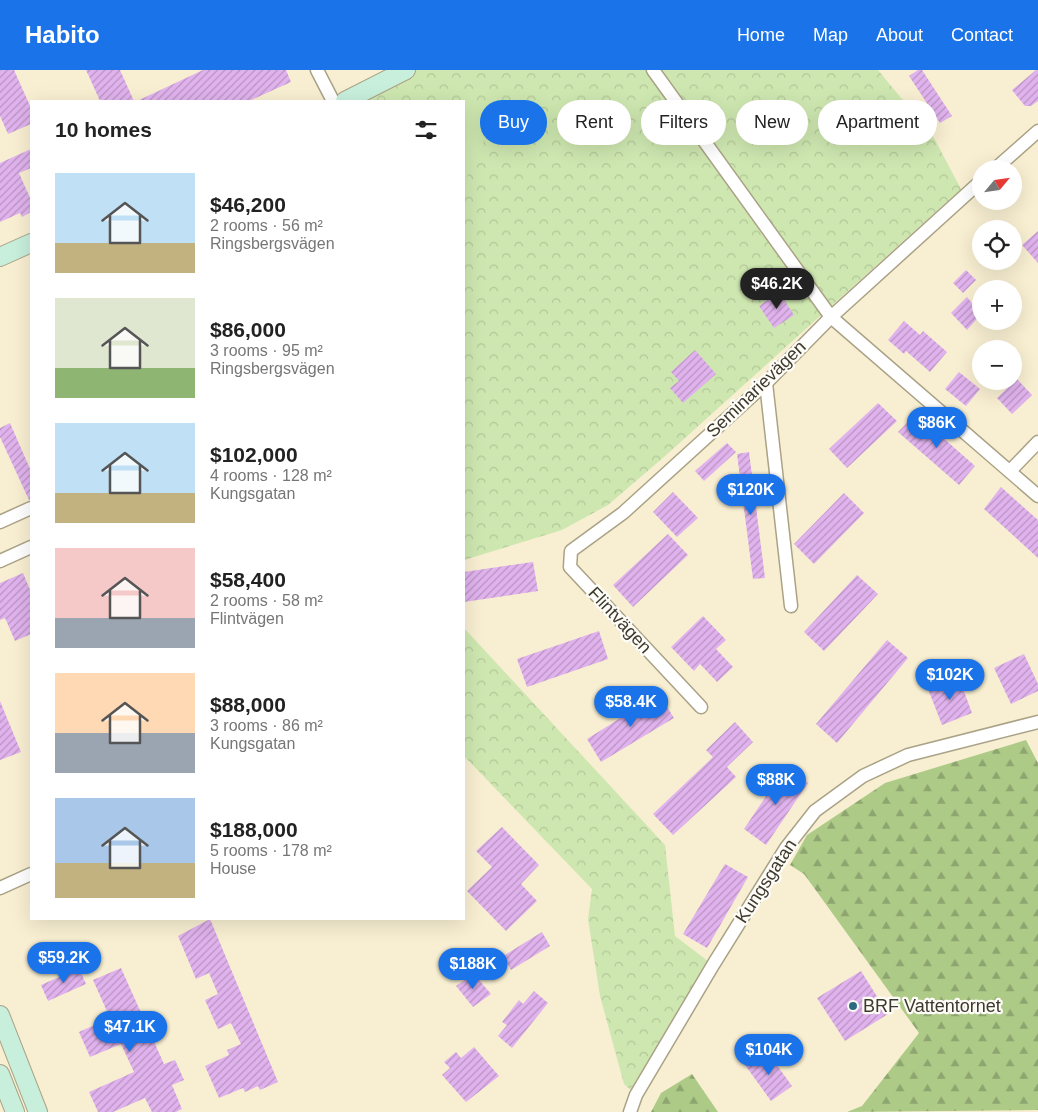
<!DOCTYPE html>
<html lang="en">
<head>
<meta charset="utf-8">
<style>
	body { margin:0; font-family:Arial,sans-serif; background:#f6f6f6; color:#222; height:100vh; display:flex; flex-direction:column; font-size:19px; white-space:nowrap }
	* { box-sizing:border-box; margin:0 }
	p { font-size:16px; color:#767676 }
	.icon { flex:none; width:28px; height:28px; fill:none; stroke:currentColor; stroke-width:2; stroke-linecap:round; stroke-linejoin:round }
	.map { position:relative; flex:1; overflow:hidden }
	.panel { position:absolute; left:30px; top:30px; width:435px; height:820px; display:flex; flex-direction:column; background:#fff; border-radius:0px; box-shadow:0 5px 20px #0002 }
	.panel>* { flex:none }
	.top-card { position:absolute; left:480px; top:30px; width:475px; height:45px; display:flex; gap:10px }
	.needle { width:32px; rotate:61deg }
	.buttons { position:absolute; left:972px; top:90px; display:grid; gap:10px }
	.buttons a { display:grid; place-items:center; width:50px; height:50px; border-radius:50%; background:#fff; box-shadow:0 5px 20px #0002; font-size:25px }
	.price { position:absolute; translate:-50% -42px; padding:0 11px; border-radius:18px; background:#1a73e8; color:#fff; font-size:16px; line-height:32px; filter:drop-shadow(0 1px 2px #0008) }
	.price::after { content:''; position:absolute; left:50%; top:30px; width:15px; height:11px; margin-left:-8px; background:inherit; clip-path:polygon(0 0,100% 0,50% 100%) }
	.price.on { background:#222; color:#fff }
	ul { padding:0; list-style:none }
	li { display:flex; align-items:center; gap:15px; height:125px; padding:0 25px }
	li span { display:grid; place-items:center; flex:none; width:140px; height:100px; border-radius:0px; color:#555 }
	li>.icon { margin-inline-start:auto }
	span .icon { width:60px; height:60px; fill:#fffc; stroke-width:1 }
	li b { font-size:21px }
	h2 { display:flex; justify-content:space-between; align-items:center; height:60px; padding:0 25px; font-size:21px }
	.tag { padding:0 18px; border-radius:22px; background:#fff; box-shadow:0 5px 20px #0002; font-size:18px; line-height:45px }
	.tag.on { background:#1a73e8; color:#fff }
	header { display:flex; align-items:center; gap:30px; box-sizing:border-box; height:70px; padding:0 25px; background:#1a73e8; color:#fff }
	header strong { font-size:24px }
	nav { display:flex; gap:28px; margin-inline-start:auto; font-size:18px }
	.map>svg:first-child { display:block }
</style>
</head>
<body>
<header>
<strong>Habito</strong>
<nav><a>Home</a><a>Map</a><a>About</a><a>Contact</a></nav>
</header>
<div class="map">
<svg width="1038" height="1042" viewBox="0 0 1038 1042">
	<defs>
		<pattern id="forest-firs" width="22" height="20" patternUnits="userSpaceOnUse" patternTransform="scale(1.25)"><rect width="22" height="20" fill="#adca87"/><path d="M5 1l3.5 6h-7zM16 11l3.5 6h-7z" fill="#8ea56f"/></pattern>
		<pattern id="park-crowns" width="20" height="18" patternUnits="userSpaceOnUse" patternTransform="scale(1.25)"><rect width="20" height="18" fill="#cee7b0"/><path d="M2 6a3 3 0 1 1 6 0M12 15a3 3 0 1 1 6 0" fill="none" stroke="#b2c798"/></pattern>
		<pattern id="building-hatch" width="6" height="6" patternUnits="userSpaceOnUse" patternTransform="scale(1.25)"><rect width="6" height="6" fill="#e1b3ee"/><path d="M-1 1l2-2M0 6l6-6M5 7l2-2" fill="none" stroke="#b893c1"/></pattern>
	</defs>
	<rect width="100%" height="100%" fill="#f8efd2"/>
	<g fill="url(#forest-firs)">
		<polygon points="1026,670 1038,693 1038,1040 847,1042 862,1036 919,963 804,804 790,795 807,765 885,713"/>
		<polygon points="692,1004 718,1042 651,1042 661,1023"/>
	</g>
	<g fill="url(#park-crowns)">
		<polygon points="406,0 878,0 934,68 961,119 664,387 608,435 562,460 464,490 464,31 345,31"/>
		<polygon points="464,558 665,775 675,866 713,895 636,1025 624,1014 600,926 588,849 592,819 464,686"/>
	</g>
	<path fill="#cee7b0" d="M464 32H492C486 67 483 82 464 111Z"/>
	<g fill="url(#building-hatch)">
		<polygon points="0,0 14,0 31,38 31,54 8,64 0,46"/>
		<polygon points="86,0 120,0 134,31 100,31"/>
		<polygon points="203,0 286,0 291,12 249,31 137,31"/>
		<polygon points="918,0 922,0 952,46 940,53 909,6"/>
		<polygon points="1036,0 1038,0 1038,31 1031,36 1025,36 1012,20"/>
		<polygon points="31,79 31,98 19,103 31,130 31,142 22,147 20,143 0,152 0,93"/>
		<polygon points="1038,161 1038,193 1022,175"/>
		<polygon points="966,200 976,210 963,223 953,213"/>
		<polygon points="779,222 794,245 774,258 759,236"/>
		<polygon points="967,227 981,244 967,260 951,243"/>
		<polygon points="904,251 920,265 923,261 947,282 930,302 906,281 904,284 888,270"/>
		<polygon points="695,280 716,304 683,333 670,318 679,311 671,302"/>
		<polygon points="959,302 980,319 966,336 945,319"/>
		<polygon points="1017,309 1032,325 1012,344 997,328"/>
		<polygon points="878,333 897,351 847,398 829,379"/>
		<polygon points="916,344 975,396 959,415 898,362"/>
		<polygon points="10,353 31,401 31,430 29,430 0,367 0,358"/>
		<polygon points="727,373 736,382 704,411 695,401"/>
		<polygon points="749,382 765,508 753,509 737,384"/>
		<polygon points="1001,417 1038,450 1038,488 984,439"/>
		<polygon points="673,422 698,448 677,467 653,442"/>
		<polygon points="844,423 864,443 814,494 794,474"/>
		<polygon points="668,464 688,485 633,537 613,515"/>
		<polygon points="533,492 538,521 464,532 464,502"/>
		<polygon points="23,503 31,522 31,564 15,571 5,548 0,550 0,513"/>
		<polygon points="857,505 878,524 824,581 804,562"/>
		<polygon points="703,546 726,570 716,579 733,597 717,612 700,594 694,601 671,577"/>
		<polygon points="599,561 608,589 527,617 517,589"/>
		<polygon points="887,570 908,588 837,673 816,654"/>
		<polygon points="1024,584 1038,614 1038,621 1011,634 994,598"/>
		<polygon points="959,608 972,643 942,655 928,619"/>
		<polygon points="659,624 674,648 601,692 587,669"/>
		<polygon points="0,631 21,682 0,690"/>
		<polygon points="735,652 753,672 727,697 736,707 673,765 653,744 713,687 706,680"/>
		<polygon points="785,698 808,713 766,775 744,759"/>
		<polygon points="502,757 539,795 521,814 537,831 506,861 467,821 492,797 476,781"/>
		<polygon points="725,794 748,807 707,878 683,864"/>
		<polygon points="210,849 278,1012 260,1020 258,1016 245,1022 243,1018 219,1028 205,996 229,985 227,980 241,974 231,953 218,959 205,930 218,924 209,903 196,909 178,866"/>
		<polygon points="542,862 550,876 511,900 503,886"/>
		<polygon points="79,898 86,914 48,931 41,915"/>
		<polygon points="121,898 164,994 175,990 184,1010 172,1015 182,1039 176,1042 152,1042 145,1028 113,1042 98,1042 89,1022 134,1002 121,974 90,987 79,962 110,948 93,910"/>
		<polygon points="861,901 888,944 845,971 817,928"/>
		<polygon points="474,904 491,924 473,937 456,916"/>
		<polygon points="534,921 548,933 512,978 498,966 507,955 502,952 519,930 523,934"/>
		<polygon points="474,977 499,1006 466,1032 442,1005 450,998 444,992 456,982 461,988"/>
		<polygon points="766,980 792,1016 771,1031 745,995"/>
	</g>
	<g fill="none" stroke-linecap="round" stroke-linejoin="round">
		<defs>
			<g id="street">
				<polyline points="317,0 333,31"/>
				<polyline points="653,0 831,247 1038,426"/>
				<polyline points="995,99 1038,61"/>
				<polyline points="766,313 791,536"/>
				<polyline points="1010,401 1038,372"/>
				<polyline points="0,452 31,438"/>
				<polyline points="0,491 31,477"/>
				<polyline points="701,637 570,497 571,481 623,443 766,313 831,247 981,111"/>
				<polyline points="0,818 31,804"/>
				<polyline points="630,1042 636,1025 713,895 786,778 815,741 863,706 908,685 1038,652"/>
			</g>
			<g id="secondary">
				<polyline points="345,31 406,0"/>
				<polyline points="0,187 31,173"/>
				<polyline points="0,945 38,1042"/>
				<polyline points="0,1004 15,1042"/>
			</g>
		</defs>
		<use href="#street" stroke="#aaa286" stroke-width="15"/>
		<use href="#secondary" stroke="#aaa286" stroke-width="20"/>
		<use href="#street" stroke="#fff" stroke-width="12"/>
		<use href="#secondary" stroke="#c7efdc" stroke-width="18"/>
	</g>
	<circle fill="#2d6a81" stroke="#fefcf7" stroke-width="2" cx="853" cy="936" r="5"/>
	<g text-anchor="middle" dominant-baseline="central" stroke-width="4.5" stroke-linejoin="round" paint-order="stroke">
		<g font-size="18" fill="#3d392e" stroke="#fefcf7">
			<text transform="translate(756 319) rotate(-44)">Seminarievägen</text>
			<text transform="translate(620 550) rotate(47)">Flintvägen</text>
			<text transform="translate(766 811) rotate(-57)">Kungsgatan</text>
		</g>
		<g font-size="18" fill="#3d392e" stroke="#fefcf7" text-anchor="start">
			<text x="863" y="936">BRF Vattentornet</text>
		</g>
	</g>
</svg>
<div class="buttons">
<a><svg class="needle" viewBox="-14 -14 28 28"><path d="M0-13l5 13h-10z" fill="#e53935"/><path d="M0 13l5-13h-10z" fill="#767676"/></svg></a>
<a><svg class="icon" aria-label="locate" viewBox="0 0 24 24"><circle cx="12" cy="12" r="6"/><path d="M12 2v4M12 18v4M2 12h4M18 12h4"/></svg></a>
<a>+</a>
<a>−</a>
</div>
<b class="price on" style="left:777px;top:240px">$46.2K</b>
<b class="price" style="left:937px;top:379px">$86K</b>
<b class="price" style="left:751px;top:446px">$120K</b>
<b class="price" style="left:950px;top:631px">$102K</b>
<b class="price" style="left:631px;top:658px">$58.4K</b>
<b class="price" style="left:776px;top:736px">$88K</b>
<b class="price" style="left:64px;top:914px">$59.2K</b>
<b class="price" style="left:473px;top:920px">$188K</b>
<b class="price" style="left:130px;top:983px">$47.1K</b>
<b class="price" style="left:769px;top:1006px">$104K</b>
<div class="top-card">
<a class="tag on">Buy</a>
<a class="tag">Rent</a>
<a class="tag">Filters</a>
<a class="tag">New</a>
<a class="tag">Apartment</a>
</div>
<section class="panel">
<h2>10 homes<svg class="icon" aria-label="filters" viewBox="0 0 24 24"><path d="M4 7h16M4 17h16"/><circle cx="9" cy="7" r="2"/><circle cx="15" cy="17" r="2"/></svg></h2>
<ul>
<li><span style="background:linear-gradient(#bfe0f5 70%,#c2b280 0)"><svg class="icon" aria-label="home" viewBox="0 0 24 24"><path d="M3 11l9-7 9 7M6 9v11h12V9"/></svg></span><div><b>$46,200</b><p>2 rooms · 56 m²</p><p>Ringsbergsvägen</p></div></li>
<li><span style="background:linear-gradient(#dfe7d0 70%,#8fb573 0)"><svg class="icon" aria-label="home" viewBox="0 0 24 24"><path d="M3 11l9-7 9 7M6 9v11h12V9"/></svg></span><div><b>$86,000</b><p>3 rooms · 95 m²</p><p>Ringsbergsvägen</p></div></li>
<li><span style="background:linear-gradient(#bfe0f5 70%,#c2b280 0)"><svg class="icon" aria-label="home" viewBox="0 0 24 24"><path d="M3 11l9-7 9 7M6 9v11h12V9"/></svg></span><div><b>$102,000</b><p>4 rooms · 128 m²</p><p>Kungsgatan</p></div></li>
<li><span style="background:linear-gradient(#f6c9c9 70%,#9aa5b1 0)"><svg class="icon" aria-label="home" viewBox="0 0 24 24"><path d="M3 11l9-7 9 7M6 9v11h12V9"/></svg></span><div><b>$58,400</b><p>2 rooms · 58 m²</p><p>Flintvägen</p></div></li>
<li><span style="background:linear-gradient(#ffd9b3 60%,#9aa5b1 0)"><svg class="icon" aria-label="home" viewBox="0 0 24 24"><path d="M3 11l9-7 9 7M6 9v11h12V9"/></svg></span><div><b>$88,000</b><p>3 rooms · 86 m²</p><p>Kungsgatan</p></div></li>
<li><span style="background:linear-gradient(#a9c7e8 65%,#c2b280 0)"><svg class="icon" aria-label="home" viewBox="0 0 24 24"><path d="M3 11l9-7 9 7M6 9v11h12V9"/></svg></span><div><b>$188,000</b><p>5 rooms · 178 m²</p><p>House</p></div></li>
</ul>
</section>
</div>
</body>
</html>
